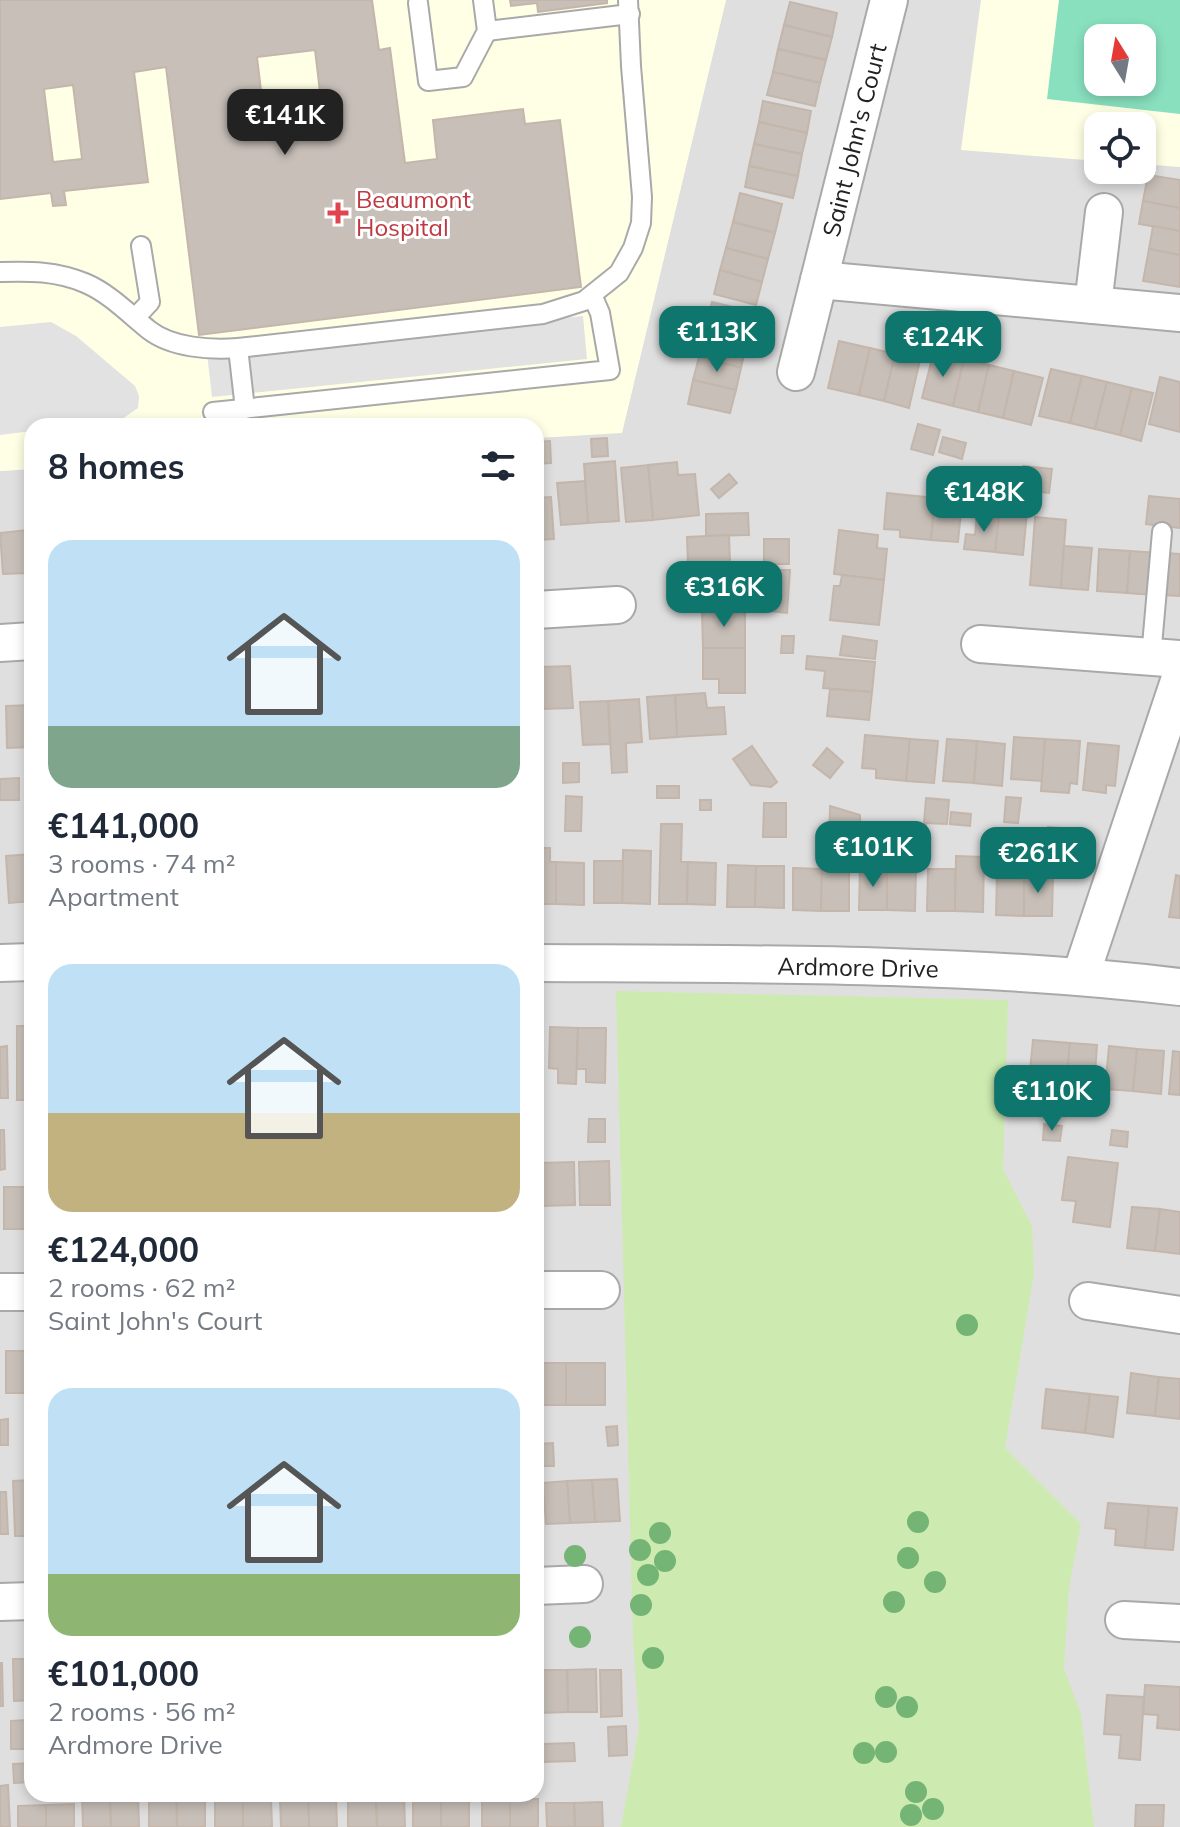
<!DOCTYPE html>
<html lang="en">
<head>
<meta charset="utf-8">
<style>
	body { margin:0; font-family:Mulish,sans-serif; background:#f2f2f3; color:#1f2937; height:100vh; display:flex; flex-direction:column; font-size:30px; white-space:nowrap }
	* { box-sizing:border-box; margin:0 }
	p { font-size:26px; color:#747a83 }
	.icon { flex:none; width:44px; height:44px; fill:none; stroke:currentColor; stroke-width:2; stroke-linecap:round; stroke-linejoin:round }
	.map { position:relative; flex:1; overflow:hidden }
	.details { position:absolute; left:24px; top:418px; width:520px; height:1384px; display:flex; flex-direction:column; background:#fff; border-radius:24px; box-shadow:0 4px 12px #0003 }
	.details>* { flex:none }
	.needle { width:52px; rotate:349deg }
	.buttons { position:absolute; left:1084px; top:24px; display:grid; gap:16px }
	.buttons a { display:grid; place-items:center; width:72px; height:72px; border-radius:16px; background:#fff; box-shadow:0 4px 12px #0003; font-size:40px }
	.price { position:absolute; translate:-50% -68px; padding:0 18px; border-radius:16px; background:#0f766e; color:#fff; font-size:26px; line-height:52px; filter:drop-shadow(0 2px 4px #0008) }
	.price::after { content:''; position:absolute; left:50%; top:48px; width:24px; height:18px; margin-left:-12px; background:inherit; clip-path:polygon(0 0,100% 0,50% 100%) }
	.price.current { background:#222; color:#fff }
	ul { padding:0; list-style:none }
	li { display:grid; align-content:center; gap:16px; height:424px; padding:0 24px }
	li span { display:grid; place-items:center; height:248px; border-radius:24px; color:#555 }
	li>.icon { margin-inline-start:auto }
	span .icon { width:144px; height:144px; fill:#fffc; stroke-width:1 }
	li b { font-size:34px }
	h2 { display:flex; justify-content:space-between; align-items:center; height:96px; padding:0 24px; font-size:34px }
	.map>svg:first-child { display:block }
</style>
</head>
<body>
<div class="map">
<svg width="1180" height="1827" viewBox="0 0 1180 1827">
	<rect width="100%" height="100%" fill="#f2efe9"/>
	<path fill="#e0dfdf" fill-rule="evenodd" d="M726 0H1180V1827H0V471L32 469V1794H536V438L622 432ZM1098 38H1142V82H1098ZM1098 126H1142V170H1098Z"/>
	<g fill="#ffffe5" fill-rule="evenodd">
		<polygon points="0,0 726,0 622,433 536,438 536,426 32,426 32,469 0,471"/>
		<path d="M981 0H1180V167L1142 164V126H1098V161L961 150ZM1098 38H1142V82H1098Z"/>
	</g>
	<polygon fill="#cdebb0" points="616,991 1008,1000 1003,1169 1032,1226 1034,1274 1005,1448 1081,1524 1069,1588 1064,1668 1081,1715 1094,1827 621,1827 639,1728 633,1638"/>
	<path fill="#88e0be" fill-rule="evenodd" d="M1059 0H1180V114L1047 99ZM1098 38H1142V82H1098Z"/>
	<g fill="#e2e2e2">
		<polygon points="583,316 587,359 212,397 207,354"/>
		<polygon points="51,322 76,336 135,386 139,396 138,408 122,419 70,426 32,426 32,431 0,435 0,327"/>
	</g>
	<g fill="#c7bfb8" stroke="#c4b6ab" stroke-width="2" fill-rule="evenodd">
		<path d="M0 0H372L379 50 390 48 405 163 437 159 433 120 523 109 525 124 560 120 581 287 199 335 166 67 134 72 148 182 64 191 66 205 53 206 51 193 0 199ZM315 50 322 109 264 116 257 57ZM73 85 82 159 53 162 44 89Z"/>
		<polygon points="510,0 607,0 607,3 538,12 537,3 511,6"/>
		<polygon points="790,2 837,13 832,37 784,25"/>
		<polygon points="784,25 832,37 826,60 778,49"/>
		<polygon points="778,49 826,60 820,83 773,72"/>
		<polygon points="773,72 820,83 815,106 767,95"/>
		<polygon points="763,101 811,111 807,133 759,122"/>
		<polygon points="759,122 807,133 802,154 754,144"/>
		<polygon points="754,144 802,154 798,176 749,166"/>
		<polygon points="749,166 798,176 793,198 745,187"/>
		<polygon points="1148,175 1180,180 1180,208 1143,201"/>
		<polygon points="740,193 782,204 775,233 733,222"/>
		<polygon points="1143,201 1180,208 1180,231 1139,224"/>
		<polygon points="733,222 775,233 768,259 726,248"/>
		<polygon points="1153,226 1180,231 1180,255 1149,249"/>
		<polygon points="726,248 768,259 762,282 720,270"/>
		<polygon points="1149,249 1180,255 1180,287 1143,281"/>
		<polygon points="720,270 762,282 756,305 714,294"/>
		<polygon points="712,302 754,312 747,341 705,332"/>
		<polygon points="705,332 747,341 741,368 699,357"/>
		<polygon points="839,341 870,348 859,395 828,388"/>
		<polygon points="870,348 895,354 884,401 859,395"/>
		<polygon points="934,351 964,359 953,406 922,398"/>
		<polygon points="895,354 920,360 909,408 884,401"/>
		<polygon points="699,357 741,368 736,390 693,380"/>
		<polygon points="964,359 989,365 978,412 953,406"/>
		<polygon points="989,365 1014,371 1003,418 978,412"/>
		<polygon points="1051,369 1082,376 1070,423 1039,416"/>
		<polygon points="1014,371 1043,378 1031,425 1003,418"/>
		<polygon points="1082,376 1107,382 1095,429 1070,423"/>
		<polygon points="1160,377 1180,382 1180,432 1149,424"/>
		<polygon points="693,380 736,390 730,413 688,404"/>
		<polygon points="1107,382 1132,388 1120,435 1095,429"/>
		<polygon points="1132,388 1153,393 1141,441 1120,435"/>
		<polygon points="918,424 940,430 933,455 911,449"/>
		<polygon points="943,437 966,443 962,459 939,452"/>
		<polygon points="607,438 608,456 592,457 591,439"/>
		<polygon points="550,441 551,463 536,464 536,442"/>
		<polygon points="615,461 619,521 588,523 584,464"/>
		<polygon points="677,462 678,475 695,474 699,515 653,520 648,465"/>
		<polygon points="648,465 653,520 626,522 621,468"/>
		<polygon points="1023,466 1052,469 1049,493 1021,490"/>
		<polygon points="729,474 737,483 719,498 711,489"/>
		<polygon points="585,481 588,523 561,525 557,483"/>
		<polygon points="887,493 935,498 931,540 900,537 900,530 884,529"/>
		<polygon points="1149,496 1180,499 1180,528 1146,524"/>
		<polygon points="551,497 554,539 536,540 536,498"/>
		<polygon points="935,498 962,500 958,542 931,540"/>
		<polygon points="999,510 1027,512 1023,555 995,552"/>
		<polygon points="748,513 749,535 706,536 706,514"/>
		<polygon points="977,513 999,516 995,552 964,549 966,534 975,535"/>
		<polygon points="1035,517 1066,520 1061,588 1030,585"/>
		<polygon points="27,530 30,573 3,574 0,533"/>
		<polygon points="839,530 878,535 877,548 887,549 884,580 834,574"/>
		<polygon points="729,535 730,563 688,565 687,537"/>
		<rect x="764" y="539" width="25" height="25"/>
		<polygon points="1064,546 1092,548 1088,590 1061,588"/>
		<polygon points="1099,549 1130,551 1127,593 1097,591"/>
		<polygon points="1130,551 1158,553 1155,595 1127,593"/>
		<polygon points="1165,553 1180,554 1180,596 1162,595"/>
		<polygon points="730,563 731,594 689,595 688,565"/>
		<polygon points="772,570 790,570 787,613 770,611"/>
		<polygon points="842,575 884,580 879,625 830,620 834,586 840,586"/>
		<polygon points="745,610 745,648 703,648 702,611"/>
		<polygon points="782,636 794,636 793,653 781,653"/>
		<polygon points="843,636 877,641 875,659 840,655"/>
		<polygon points="703,648 745,648 745,693 719,693 719,679 703,679"/>
		<polygon points="807,656 875,662 872,692 823,688 825,671 806,669"/>
		<polygon points="570,666 573,708 542,709 539,667"/>
		<polygon points="539,667 542,709 536,710 536,668"/>
		<polygon points="830,689 872,692 869,720 827,716"/>
		<polygon points="705,693 707,708 724,707 726,734 677,737 675,695"/>
		<polygon points="675,695 677,737 650,739 647,697"/>
		<polygon points="639,699 642,742 626,743 627,772 612,773 608,701"/>
		<polygon points="608,701 610,744 583,745 580,702"/>
		<polygon points="32,705 32,747 7,748 6,706"/>
		<polygon points="865,735 910,739 906,781 876,778 876,769 862,768"/>
		<polygon points="1014,737 1045,739 1042,781 1011,779"/>
		<polygon points="910,739 938,741 934,783 906,781"/>
		<polygon points="947,739 977,741 974,783 943,781"/>
		<polygon points="1045,739 1080,741 1077,784 1070,783 1069,793 1041,791"/>
		<polygon points="977,741 1005,744 1002,786 974,783"/>
		<polygon points="1088,743 1119,746 1115,786 1106,785 1106,793 1083,790"/>
		<polygon points="752,746 777,782 771,787 751,785 733,759"/>
		<polygon points="827,748 843,762 830,778 813,765"/>
		<polygon points="563,763 579,763 579,782 563,783"/>
		<polygon points="19,778 19,800 0,800 0,779"/>
		<rect x="657" y="786" width="22" height="12"/>
		<polygon points="566,796 582,797 581,831 565,831"/>
		<polygon points="1006,797 1021,798 1018,823 1004,822"/>
		<polygon points="926,798 949,800 947,824 924,823"/>
		<rect x="700" y="800" width="11" height="10"/>
		<polygon points="764,803 786,803 786,837 763,837"/>
		<polygon points="830,806 860,815 860,835 847,831 846,848 829,847"/>
		<polygon points="951,812 971,814 970,826 950,824"/>
		<polygon points="661,824 682,824 681,862 688,862 687,904 659,904"/>
		<polygon points="911,824 926,824 924,851 910,850"/>
		<polygon points="1048,827 1071,829 1068,857 1045,854"/>
		<polygon points="536,848 550,848 550,862 556,862 556,904 536,904"/>
		<polygon points="623,850 651,851 650,904 622,903"/>
		<polygon points="32,854 32,901 9,903 6,856"/>
		<polygon points="956,856 984,857 983,912 955,911"/>
		<polygon points="594,861 623,861 622,903 594,903"/>
		<polygon points="556,862 584,863 584,905 556,904"/>
		<polygon points="688,862 716,863 715,905 687,904"/>
		<polygon points="728,865 756,866 755,907 727,907"/>
		<polygon points="756,866 784,866 784,908 755,907"/>
		<polygon points="793,868 822,869 821,911 793,910"/>
		<polygon points="860,868 887,869 887,910 859,910"/>
		<polygon points="822,869 849,869 849,911 821,911"/>
		<polygon points="887,869 916,869 915,911 887,910"/>
		<polygon points="928,869 955,869 955,911 927,911"/>
		<polygon points="997,874 1024,874 1024,916 996,915"/>
		<polygon points="1024,874 1053,874 1052,916 1024,916"/>
		<polygon points="1176,875 1180,876 1180,918 1169,917"/>
		<rect x="17" y="1026" width="15" height="74"/>
		<polygon points="550,1027 578,1028 576,1084 558,1083 558,1069 549,1068"/>
		<polygon points="578,1028 606,1028 605,1083 586,1082 586,1069 577,1069"/>
		<polygon points="1033,1040 1070,1043 1066,1084 1029,1081"/>
		<polygon points="1070,1043 1097,1045 1094,1087 1066,1084"/>
		<polygon points="7,1046 8,1098 0,1098 0,1047"/>
		<polygon points="1109,1046 1137,1049 1133,1091 1105,1089"/>
		<polygon points="1137,1049 1164,1051 1161,1094 1133,1091"/>
		<polygon points="1173,1051 1180,1052 1180,1095 1169,1094"/>
		<polygon points="589,1119 605,1119 605,1142 588,1142"/>
		<polygon points="1044,1124 1062,1126 1060,1141 1043,1140"/>
		<polygon points="0,1130 4,1130 5,1169 0,1170"/>
		<polygon points="1112,1130 1128,1132 1127,1147 1110,1145"/>
		<polygon points="1068,1157 1118,1163 1110,1227 1073,1222 1076,1201 1062,1200"/>
		<polygon points="609,1161 610,1205 580,1205 579,1162"/>
		<polygon points="574,1162 575,1205 541,1206 540,1163"/>
		<rect x="4" y="1187" width="28" height="42"/>
		<polygon points="1132,1207 1160,1209 1155,1251 1127,1248"/>
		<polygon points="1160,1209 1180,1212 1180,1254 1155,1251"/>
		<rect x="6" y="1351" width="26" height="42"/>
		<rect x="538" y="1363" width="28" height="42"/>
		<rect x="566" y="1363" width="39" height="42"/>
		<polygon points="1131,1373 1159,1377 1155,1416 1127,1413"/>
		<polygon points="1159,1377 1180,1379 1180,1419 1155,1416"/>
		<polygon points="1046,1389 1090,1394 1085,1433 1042,1428"/>
		<polygon points="1090,1394 1118,1397 1113,1437 1085,1433"/>
		<polygon points="8,1419 8,1445 0,1445 0,1420"/>
		<polygon points="617,1426 618,1445 608,1446 606,1427"/>
		<polygon points="553,1443 554,1466 540,1466 538,1444"/>
		<polygon points="617,1479 620,1521 595,1522 592,1480"/>
		<polygon points="32,1480 32,1536 15,1536 13,1481"/>
		<polygon points="592,1480 595,1522 570,1523 567,1481"/>
		<polygon points="567,1481 570,1523 546,1524 543,1483"/>
		<polygon points="0,1492 6,1492 8,1534 0,1534"/>
		<polygon points="1108,1503 1149,1506 1145,1548 1115,1545 1116,1529 1105,1528"/>
		<polygon points="1149,1506 1177,1508 1173,1550 1145,1548"/>
		<polygon points="13,1659 32,1659 32,1700 14,1701"/>
		<polygon points="0,1663 2,1663 3,1706 0,1706"/>
		<polygon points="596,1669 597,1712 568,1712 567,1670"/>
		<polygon points="538,1670 567,1670 568,1712 539,1713"/>
		<polygon points="600,1670 621,1670 622,1716 601,1717"/>
		<polygon points="1145,1685 1180,1687 1180,1730 1157,1728 1158,1715 1143,1714"/>
		<polygon points="1107,1695 1144,1697 1140,1760 1119,1758 1121,1735 1104,1734"/>
		<polygon points="27,1720 27,1749 11,1749 11,1721"/>
		<polygon points="626,1726 627,1755 609,1756 608,1727"/>
		<polygon points="574,1743 575,1761 543,1762 542,1744"/>
		<polygon points="32,1763 32,1782 14,1783 13,1764"/>
		<polygon points="8,1785 10,1827 0,1827 0,1786"/>
		<polygon points="82,1794 110,1794 111,1827 83,1827"/>
		<polygon points="110,1794 138,1794 139,1827 111,1827"/>
		<polygon points="160,1794 176,1794 177,1827 149,1827 149,1799 160,1799"/>
		<rect x="215" y="1794" width="28" height="33"/>
		<polygon points="308,1794 336,1796 337,1827 309,1827"/>
		<polygon points="348,1794 376,1794 377,1827 348,1827"/>
		<polygon points="376,1794 404,1794 405,1827 377,1827"/>
		<polygon points="243,1797 271,1797 272,1827 243,1827"/>
		<polygon points="308,1797 309,1827 281,1827 280,1798"/>
		<polygon points="205,1798 205,1827 177,1827 177,1799"/>
		<rect x="441" y="1798" width="28" height="29"/>
		<polygon points="441,1798 441,1827 413,1827 413,1799"/>
		<rect x="510" y="1799" width="28" height="28"/>
		<polygon points="510,1799 510,1827 482,1827 482,1800"/>
		<polygon points="602,1802 603,1827 575,1827 574,1803"/>
		<polygon points="546,1803 574,1803 575,1827 547,1827"/>
		<polygon points="74,1804 74,1827 46,1827 46,1805"/>
		<polygon points="46,1805 46,1827 18,1827 18,1806"/>
		<polygon points="1136,1805 1164,1805 1163,1827 1135,1827"/>
	</g>
	<g fill="none" stroke-linecap="round" stroke-linejoin="round">
		<defs>
			<g id="lane">
				<polyline points="418,3 428,81 463,77 487,31 483,0"/>
				<polyline points="487,31 630,14"/>
				<path d="M0 272C30 271 56 271 85 283 109 293 129 314 149 330 172 348 210 350 238 348L543 314 584 301 619 273 633 248 641 223 642 197 631 66 628 0"/>
				<polyline points="135,318 150,302 141,246"/>
				<polyline points="238,348 245,409"/>
				<polyline points="213,412 610,370 600,313 592,295"/>
				<polyline points="1151,657 1162,532"/>
			</g>
			<g id="street">
				<polyline points="819,280 1180,313"/>
				<polyline points="1093,305 1104,212"/>
				<polyline points="796,372 889,0"/>
				<polyline points="536,610 617,605"/>
				<polyline points="0,643 32,641"/>
				<polyline points="980,644 1180,659"/>
				<polyline points="0,963 32,962"/>
				<path d="M536 963C751 964 967 962 1180 987"/>
				<polyline points="1081,975 1180,678"/>
				<polyline points="536,1290 601,1290"/>
				<polyline points="0,1292 32,1292"/>
				<polyline points="1088,1301 1180,1315"/>
				<polyline points="536,1586 584,1584"/>
				<polyline points="0,1602 32,1601"/>
				<polyline points="1124,1620 1180,1623"/>
			</g>
		</defs>
		<use href="#lane" stroke="#a9a9a9" stroke-width="22"/>
		<use href="#street" stroke="#a9a9a9" stroke-width="40"/>
		<use href="#lane" stroke="#fff" stroke-width="18"/>
		<use href="#street" stroke="#fff" stroke-width="36"/>
	</g>
	<g fill="#74b475">
		<circle cx="967" cy="1325" r="11"/>
		<circle cx="918" cy="1522" r="11"/>
		<circle cx="660" cy="1533" r="11"/>
		<circle cx="640" cy="1550" r="11"/>
		<circle cx="575" cy="1556" r="11"/>
		<circle cx="908" cy="1558" r="11"/>
		<circle cx="665" cy="1561" r="11"/>
		<circle cx="648" cy="1575" r="11"/>
		<circle cx="935" cy="1582" r="11"/>
		<circle cx="894" cy="1602" r="11"/>
		<circle cx="641" cy="1605" r="11"/>
		<circle cx="580" cy="1637" r="11"/>
		<circle cx="653" cy="1658" r="11"/>
		<circle cx="886" cy="1697" r="11"/>
		<circle cx="907" cy="1707" r="11"/>
		<circle cx="886" cy="1752" r="11"/>
		<circle cx="864" cy="1753" r="11"/>
		<circle cx="916" cy="1792" r="11"/>
		<circle cx="933" cy="1809" r="11"/>
		<circle cx="911" cy="1815" r="11"/>
	</g>
	<path fill="#e0444e" stroke="#fff" stroke-width="3" d="M334 201h8v8h8v8h-8v8h-8v-8h-8v-8h8z"/>
	<g text-anchor="middle" dominant-baseline="central" stroke-width="6" stroke-linejoin="round" paint-order="stroke">
		<g font-size="24" fill="#222" stroke="#fff">
			<text transform="translate(854 140) rotate(-76)">Saint John's Court</text>
			<text transform="translate(858 967) rotate(1)">Ardmore Drive</text>
		</g>
		<g font-size="24" fill="#be3a42" stroke="#fff" text-anchor="start">
			<text x="356" y="199">Beaumont<tspan x="356" dy="28">Hospital</tspan></text>
		</g>
	</g>
</svg>
<div class="buttons">
<a><svg class="needle" viewBox="-14 -14 28 28"><path d="M0-13l5 13h-10z" fill="#e53935"/><path d="M0 13l5-13h-10z" fill="#747a83"/></svg></a>
<a><svg class="icon" aria-label="locate" viewBox="0 0 24 24"><circle cx="12" cy="12" r="6"/><path d="M12 2v4M12 18v4M2 12h4M18 12h4"/></svg></a>
</div>
<b class="price current" style="left:285px;top:157px">€141K</b>
<b class="price" style="left:717px;top:374px">€113K</b>
<b class="price" style="left:943px;top:379px">€124K</b>
<b class="price" style="left:984px;top:534px">€148K</b>
<b class="price" style="left:724px;top:629px">€316K</b>
<b class="price" style="left:873px;top:889px">€101K</b>
<b class="price" style="left:1038px;top:895px">€261K</b>
<b class="price" style="left:1052px;top:1133px">€110K</b>
<section class="details">
<h2>8 homes<svg class="icon" aria-label="filters" viewBox="0 0 24 24"><path d="M4 7h16M4 17h16"/><circle cx="9" cy="7" r="2"/><circle cx="15" cy="17" r="2"/></svg></h2>
<ul>
<li><span style="background:linear-gradient(#bfe0f5 75%,#7fa58c 0)"><svg class="icon" aria-label="home" viewBox="0 0 24 24"><path d="M3 11l9-7 9 7M6 9v11h12V9"/></svg></span><div><b>€141,000</b><p>3 rooms · 74 m²</p><p>Apartment</p></div></li>
<li><span style="background:linear-gradient(#bfe0f5 60%,#c2b280 0)"><svg class="icon" aria-label="home" viewBox="0 0 24 24"><path d="M3 11l9-7 9 7M6 9v11h12V9"/></svg></span><div><b>€124,000</b><p>2 rooms · 62 m²</p><p>Saint John's Court</p></div></li>
<li><span style="background:linear-gradient(#bfe0f5 75%,#8fb573 0)"><svg class="icon" aria-label="home" viewBox="0 0 24 24"><path d="M3 11l9-7 9 7M6 9v11h12V9"/></svg></span><div><b>€101,000</b><p>2 rooms · 56 m²</p><p>Ardmore Drive</p></div></li>
</ul>
</section>
</div>
</body>
</html>
